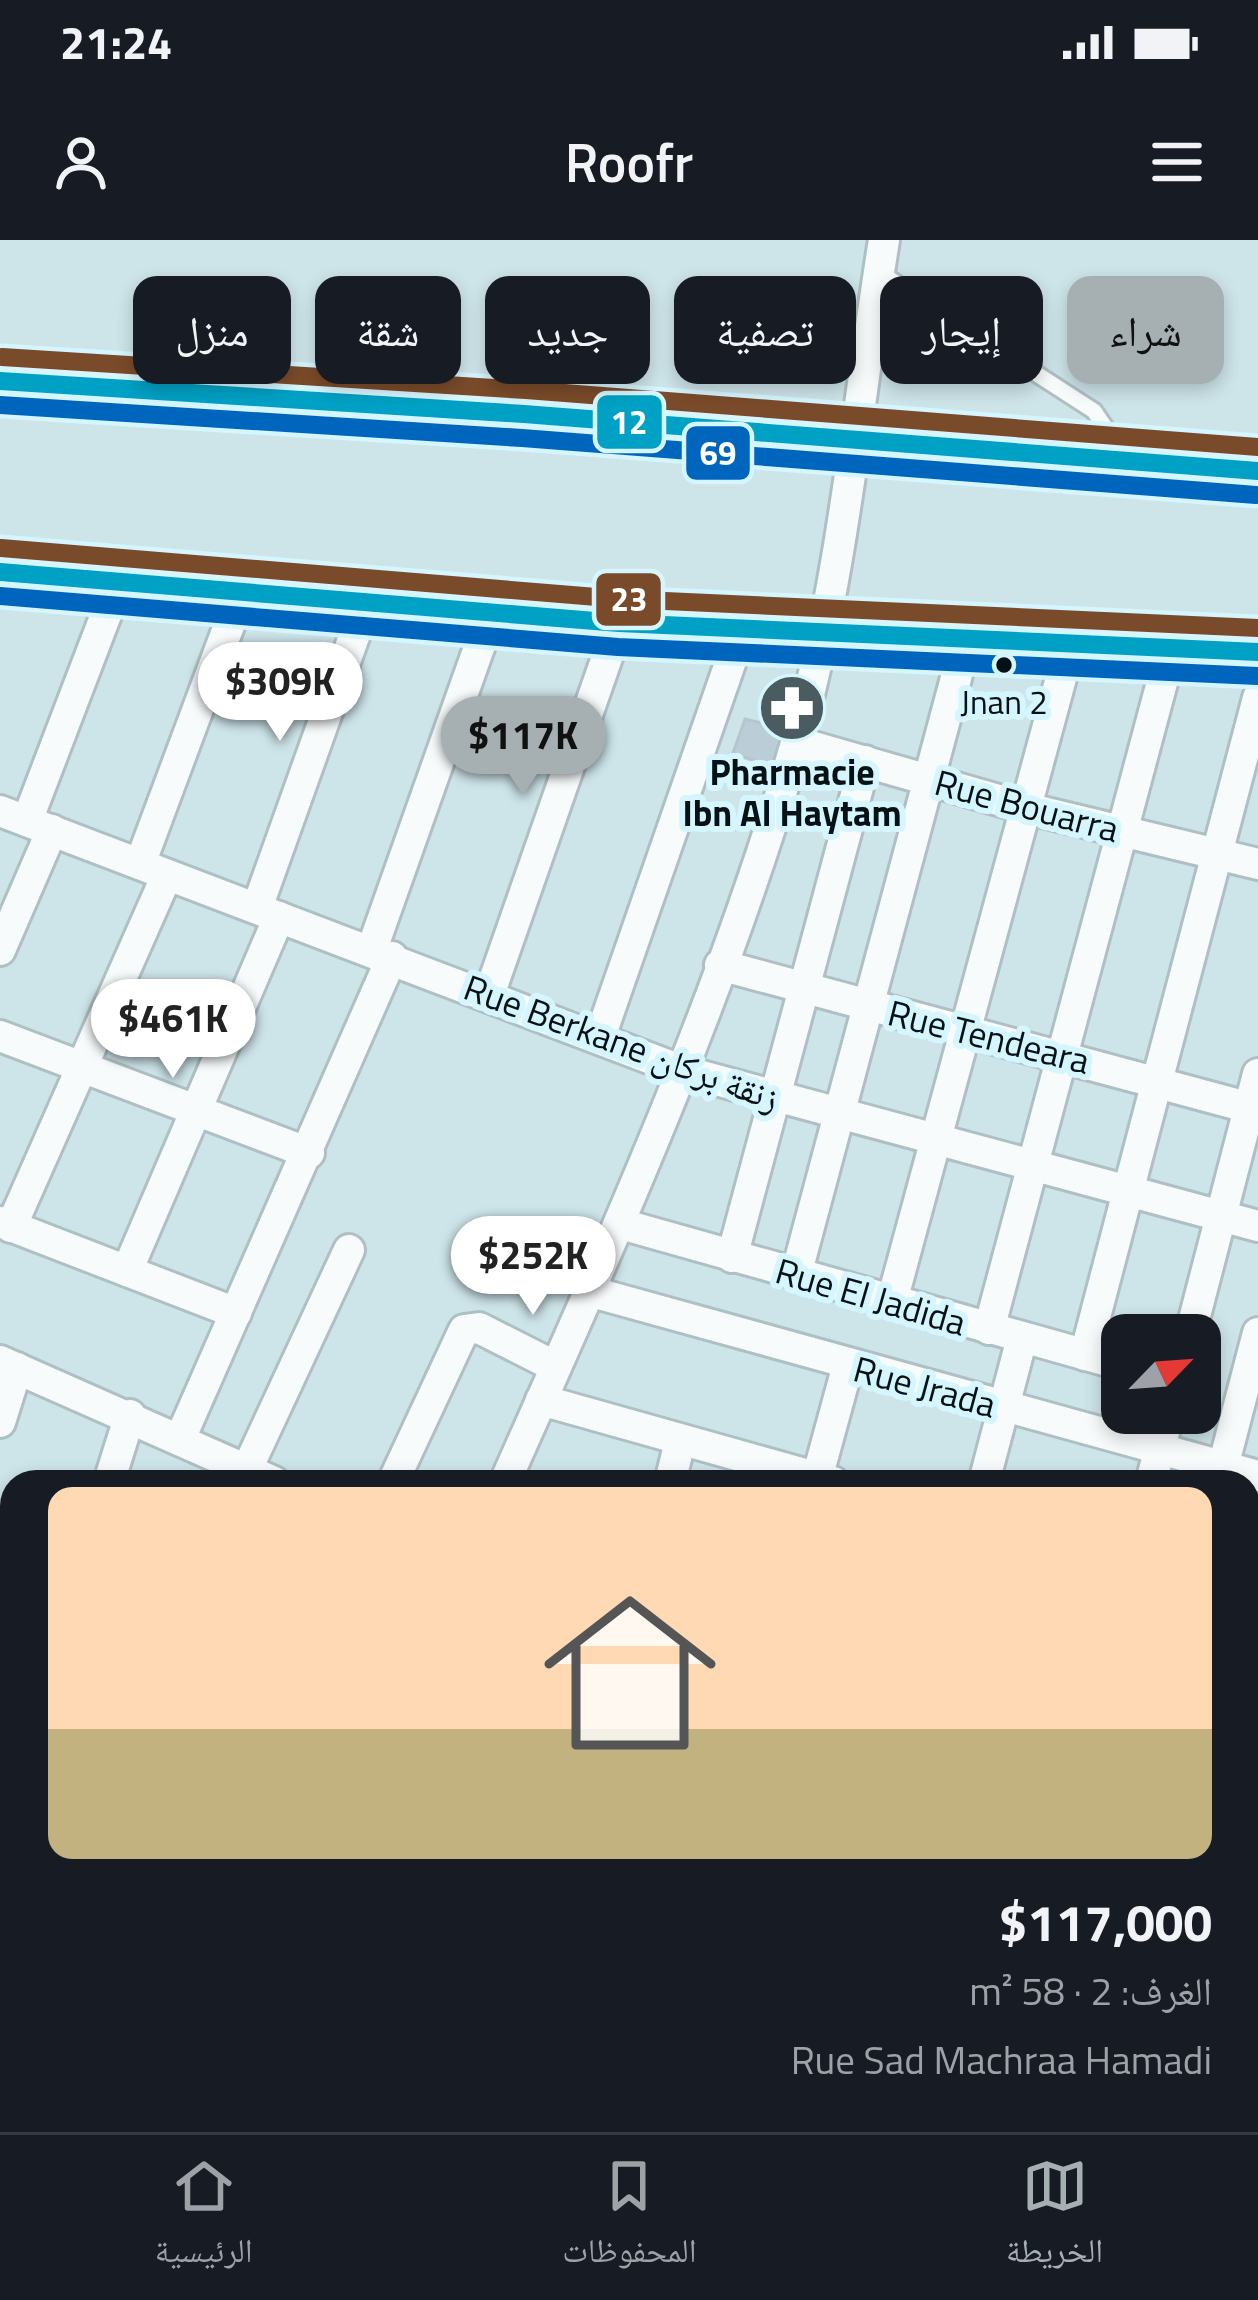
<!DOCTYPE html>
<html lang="ar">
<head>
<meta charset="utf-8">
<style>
	body { margin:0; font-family:"Titillium Web","Noto Naskh Arabic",sans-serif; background:#242831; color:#f1f3f6; direction:rtl; height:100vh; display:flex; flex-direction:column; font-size:45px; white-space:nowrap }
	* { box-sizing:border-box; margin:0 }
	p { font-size:39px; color:#9ea1a6 }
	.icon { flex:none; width:66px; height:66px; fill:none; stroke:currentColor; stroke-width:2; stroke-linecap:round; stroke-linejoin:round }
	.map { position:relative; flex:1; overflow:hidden; direction:ltr }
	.drawer { position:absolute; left:0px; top:1230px; width:1260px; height:663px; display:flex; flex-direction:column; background:#171b24; border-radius:36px 36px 0 0; box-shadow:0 6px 18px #0003; direction:rtl }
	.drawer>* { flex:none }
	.guide { position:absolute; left:36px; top:36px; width:1188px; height:108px; direction:rtl; display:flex; gap:24px }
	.needle { width:78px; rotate:65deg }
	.fabs { position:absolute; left:1101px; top:1074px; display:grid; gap:24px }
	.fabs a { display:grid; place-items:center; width:120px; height:120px; border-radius:24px; background:#171b24; box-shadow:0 6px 18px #0003; font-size:60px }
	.price { position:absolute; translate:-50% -102px; padding:0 27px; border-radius:42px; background:#fff; color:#222; font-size:39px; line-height:78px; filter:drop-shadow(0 3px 6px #0008) }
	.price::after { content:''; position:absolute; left:50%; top:72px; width:36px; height:27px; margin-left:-18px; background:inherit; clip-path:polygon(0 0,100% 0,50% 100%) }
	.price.on { background:#a6afb2; color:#111 }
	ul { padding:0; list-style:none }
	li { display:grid; align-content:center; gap:24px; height:636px; padding:0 48px }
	li span { display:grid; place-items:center; height:372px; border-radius:24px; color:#555 }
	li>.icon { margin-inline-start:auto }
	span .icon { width:216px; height:216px; fill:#fffc; stroke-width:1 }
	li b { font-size:51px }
	.pill { padding:0 42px; border-radius:24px; background:#171b24; box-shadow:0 6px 18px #0003; font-size:42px; line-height:108px }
	.pill.on { background:#a6afb2; color:#111 }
	.status { display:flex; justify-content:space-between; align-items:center; height:84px; padding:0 60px; background:#171b24; direction:ltr }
	.status svg { height:33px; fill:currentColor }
	header { display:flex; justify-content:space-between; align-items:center; height:156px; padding:0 48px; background:#171b24; font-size:54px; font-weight:600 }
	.tab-bar { display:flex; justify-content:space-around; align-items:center; height:168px; border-top:3px solid #363941; background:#171b24; font-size:33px; color:#9ea1a6 }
	.tab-bar a { display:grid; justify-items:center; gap:6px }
	.tab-bar .on { color:#a6afb2 }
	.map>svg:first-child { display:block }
</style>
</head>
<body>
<div class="status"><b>21:24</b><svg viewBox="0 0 49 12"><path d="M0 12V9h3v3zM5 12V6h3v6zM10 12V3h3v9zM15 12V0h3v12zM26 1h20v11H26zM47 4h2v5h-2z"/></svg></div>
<header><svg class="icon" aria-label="menu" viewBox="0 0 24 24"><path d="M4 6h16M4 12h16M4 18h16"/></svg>Roofr<svg class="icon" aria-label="person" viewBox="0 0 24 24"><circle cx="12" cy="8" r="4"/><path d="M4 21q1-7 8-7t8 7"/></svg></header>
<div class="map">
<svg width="1258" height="1892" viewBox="0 0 1258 1892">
	<rect width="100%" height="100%" fill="#cde4e9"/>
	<polygon fill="#0003" points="763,483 778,491 789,537 737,513"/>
	<polygon fill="#bbcdd6" stroke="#b7c6ce" stroke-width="3" points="745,479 776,487 779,480 796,487 782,531 733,513"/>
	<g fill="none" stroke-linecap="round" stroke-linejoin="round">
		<defs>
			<polyline id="service" points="879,32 1094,171 1124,215"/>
			<g id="minor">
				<polyline points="796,502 1026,568 1258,624"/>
				<polyline points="0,571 683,831 1258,986"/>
				<polyline points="27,581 120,338"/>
				<polyline points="140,624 243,348"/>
				<polyline points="257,668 366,363"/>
				<polyline points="372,709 492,371"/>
				<polyline points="0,710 52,590"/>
				<polyline points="720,725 1258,870"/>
				<polyline points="489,755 619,383"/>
				<polyline points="0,796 309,913"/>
				<polyline points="600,797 742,389"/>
				<polyline points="0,982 236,1073"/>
				<polyline points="621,984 1122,1125"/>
				<polyline points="11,987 167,635"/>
				<polyline points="732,1017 865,521"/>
				<polyline points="127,1031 279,677"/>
				<polyline points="796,1035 967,397"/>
				<polyline points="592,1052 1258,1236"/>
				<polyline points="892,1061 1071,401"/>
				<polyline points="989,1089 1172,405"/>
				<polyline points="1190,1095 1258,834"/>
				<polyline points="1085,1115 1258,458"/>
				<polyline points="0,1121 274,1242"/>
				<polyline points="541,1160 833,1242"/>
				<polyline points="0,1182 17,1128"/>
				<polyline points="180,1199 392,717"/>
				<polyline points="109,1242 130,1175"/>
				<polyline points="241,1242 349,1010"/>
				<polyline points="393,1242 464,1090 479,1088 556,1127"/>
				<path d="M505 1242C613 999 723 756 797 500 843 337 857 167 884 0"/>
				<polyline points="670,1242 680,1202"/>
				<polyline points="816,1242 848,1125"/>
				<polyline points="984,1242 1022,1098"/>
				<polyline points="1151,1242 1169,1173"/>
				<polyline points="1219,1242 1258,1093"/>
				<polyline points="1248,1316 1258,1275"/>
				<polyline points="1248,1350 1258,1353"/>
				<polyline points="1248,1474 1258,1477"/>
				<polyline points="0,1581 12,1544"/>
				<polyline points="1248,1592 1258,1595"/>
				<polyline points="1248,1766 1258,1768"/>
				<polyline points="0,1801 12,1804"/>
				<polyline points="1248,1877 1258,1880"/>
				<polyline points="430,1881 467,1892"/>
				<polyline points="899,1881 930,1892"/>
				<polyline points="21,1892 25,1881"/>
				<polyline points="144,1892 147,1881"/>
				<polyline points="271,1892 275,1881"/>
				<polyline points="400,1892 404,1881"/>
				<polyline points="583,1892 587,1881"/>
				<polyline points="819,1892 822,1881"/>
				<polyline points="1108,1892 1111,1881"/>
			</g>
			<g id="tertiary">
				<polyline points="0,141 524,174 1258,231"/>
				<polyline points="0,332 120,338 619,383 1258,412"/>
			</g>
		</defs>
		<use href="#service" stroke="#afc0c4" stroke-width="21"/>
		<use href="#minor" stroke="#afc0c4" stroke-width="36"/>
		<use href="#tertiary" stroke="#afc0c4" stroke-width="42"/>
		<use href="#service" stroke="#f8fbfc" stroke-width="15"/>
		<use href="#minor" stroke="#f8fbfc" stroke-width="30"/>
		<use href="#tertiary" stroke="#f8fbfc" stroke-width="36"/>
		<defs>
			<g id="bus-1">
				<polyline points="0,141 524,174 1258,231"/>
				<polyline points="0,332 619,383 1258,412"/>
			</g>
			<g id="bus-2">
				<polyline points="0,165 522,198 1256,255"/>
				<polyline points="0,356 618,407 1257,436"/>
			</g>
			<g id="bus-3">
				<polyline points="2,117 526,150 1258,207"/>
				<polyline points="1,308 621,359 1258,388"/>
			</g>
		</defs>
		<use href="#bus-1" stroke="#d5f6ff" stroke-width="27"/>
		<use href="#bus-2" stroke="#d5f6ff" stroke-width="27"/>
		<use href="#bus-3" stroke="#d5f6ff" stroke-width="27"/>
		<use href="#bus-1" stroke="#00a1c5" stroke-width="18"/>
		<use href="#bus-2" stroke="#0065bd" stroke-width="18"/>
		<use href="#bus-3" stroke="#7a4b2a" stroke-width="18"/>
	</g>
	<defs>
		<symbol id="pharmacy-disc" viewBox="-11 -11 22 22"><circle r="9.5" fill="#4a5c60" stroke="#d5f6ff"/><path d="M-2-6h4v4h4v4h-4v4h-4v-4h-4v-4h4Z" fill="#fff"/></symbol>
	</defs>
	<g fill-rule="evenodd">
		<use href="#pharmacy-disc" x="754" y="430" width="76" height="76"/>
	</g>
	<circle fill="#041216" stroke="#d5f6ff" stroke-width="4.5" cx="1004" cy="425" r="10"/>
	<g text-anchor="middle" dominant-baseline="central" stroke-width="12" stroke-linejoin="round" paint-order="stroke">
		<g font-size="33" fill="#041216" stroke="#d5f6ff">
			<text x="1004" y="462">Jnan 2</text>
		</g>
		<g font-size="36" font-weight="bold" fill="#041216" stroke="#d5f6ff">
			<text x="792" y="531">Pharmacie<tspan x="792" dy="41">Ibn Al Haytam</tspan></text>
		</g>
		<g font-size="36" fill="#041216" stroke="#d5f6ff">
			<text transform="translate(1027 565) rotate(15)">Rue Bouarra</text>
			<text transform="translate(989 796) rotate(14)">Rue Tendeara</text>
			<text transform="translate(622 802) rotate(20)">Rue Berkane زنقة بركان</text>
			<text transform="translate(871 1056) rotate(16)">Rue El Jadida</text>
			<text transform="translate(925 1146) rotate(15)">Rue Jrada</text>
		</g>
	</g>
	<g stroke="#d5f6ff" stroke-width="4.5">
		<rect x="595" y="153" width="69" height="58" rx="12" fill="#00a1c5"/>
		<rect x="684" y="184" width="68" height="58" rx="12" fill="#0065bd"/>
		<rect x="594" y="331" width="69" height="57" rx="12" fill="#7a4b2a"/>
	</g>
	<g font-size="33" text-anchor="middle" font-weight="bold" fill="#fff">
		<text x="629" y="194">12</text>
		<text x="718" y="225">69</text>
		<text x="629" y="371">23</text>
	</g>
</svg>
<div class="fabs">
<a><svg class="needle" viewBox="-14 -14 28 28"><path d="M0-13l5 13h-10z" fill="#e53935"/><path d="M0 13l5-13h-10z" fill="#9ea1a6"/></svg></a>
</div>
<b class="price" style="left:280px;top:504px">$309K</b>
<b class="price on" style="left:523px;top:558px">$117K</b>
<b class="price" style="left:173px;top:841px">$461K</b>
<b class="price" style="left:533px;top:1078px">$252K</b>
<div class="guide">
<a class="pill on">شراء</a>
<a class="pill">إيجار</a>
<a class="pill">تصفية</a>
<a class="pill">جديد</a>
<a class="pill">شقة</a>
<a class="pill">منزل</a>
</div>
<section class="drawer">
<ul>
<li><span style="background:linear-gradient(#ffd9b3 65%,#c2b280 0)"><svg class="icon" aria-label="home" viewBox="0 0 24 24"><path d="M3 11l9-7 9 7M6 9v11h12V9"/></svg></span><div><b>$117,000</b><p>الغرف: 2 · 58 m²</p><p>Rue Sad Machraa Hamadi</p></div></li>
</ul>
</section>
</div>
<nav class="tab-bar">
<a class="on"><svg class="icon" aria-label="map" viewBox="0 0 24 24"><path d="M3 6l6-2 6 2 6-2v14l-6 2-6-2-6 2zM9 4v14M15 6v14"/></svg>الخريطة</a>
<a><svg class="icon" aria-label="saved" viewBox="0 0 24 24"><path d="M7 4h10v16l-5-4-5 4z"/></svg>المحفوظات</a>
<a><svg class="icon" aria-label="home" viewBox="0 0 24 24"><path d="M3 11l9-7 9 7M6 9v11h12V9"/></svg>الرئيسية</a>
</nav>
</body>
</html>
